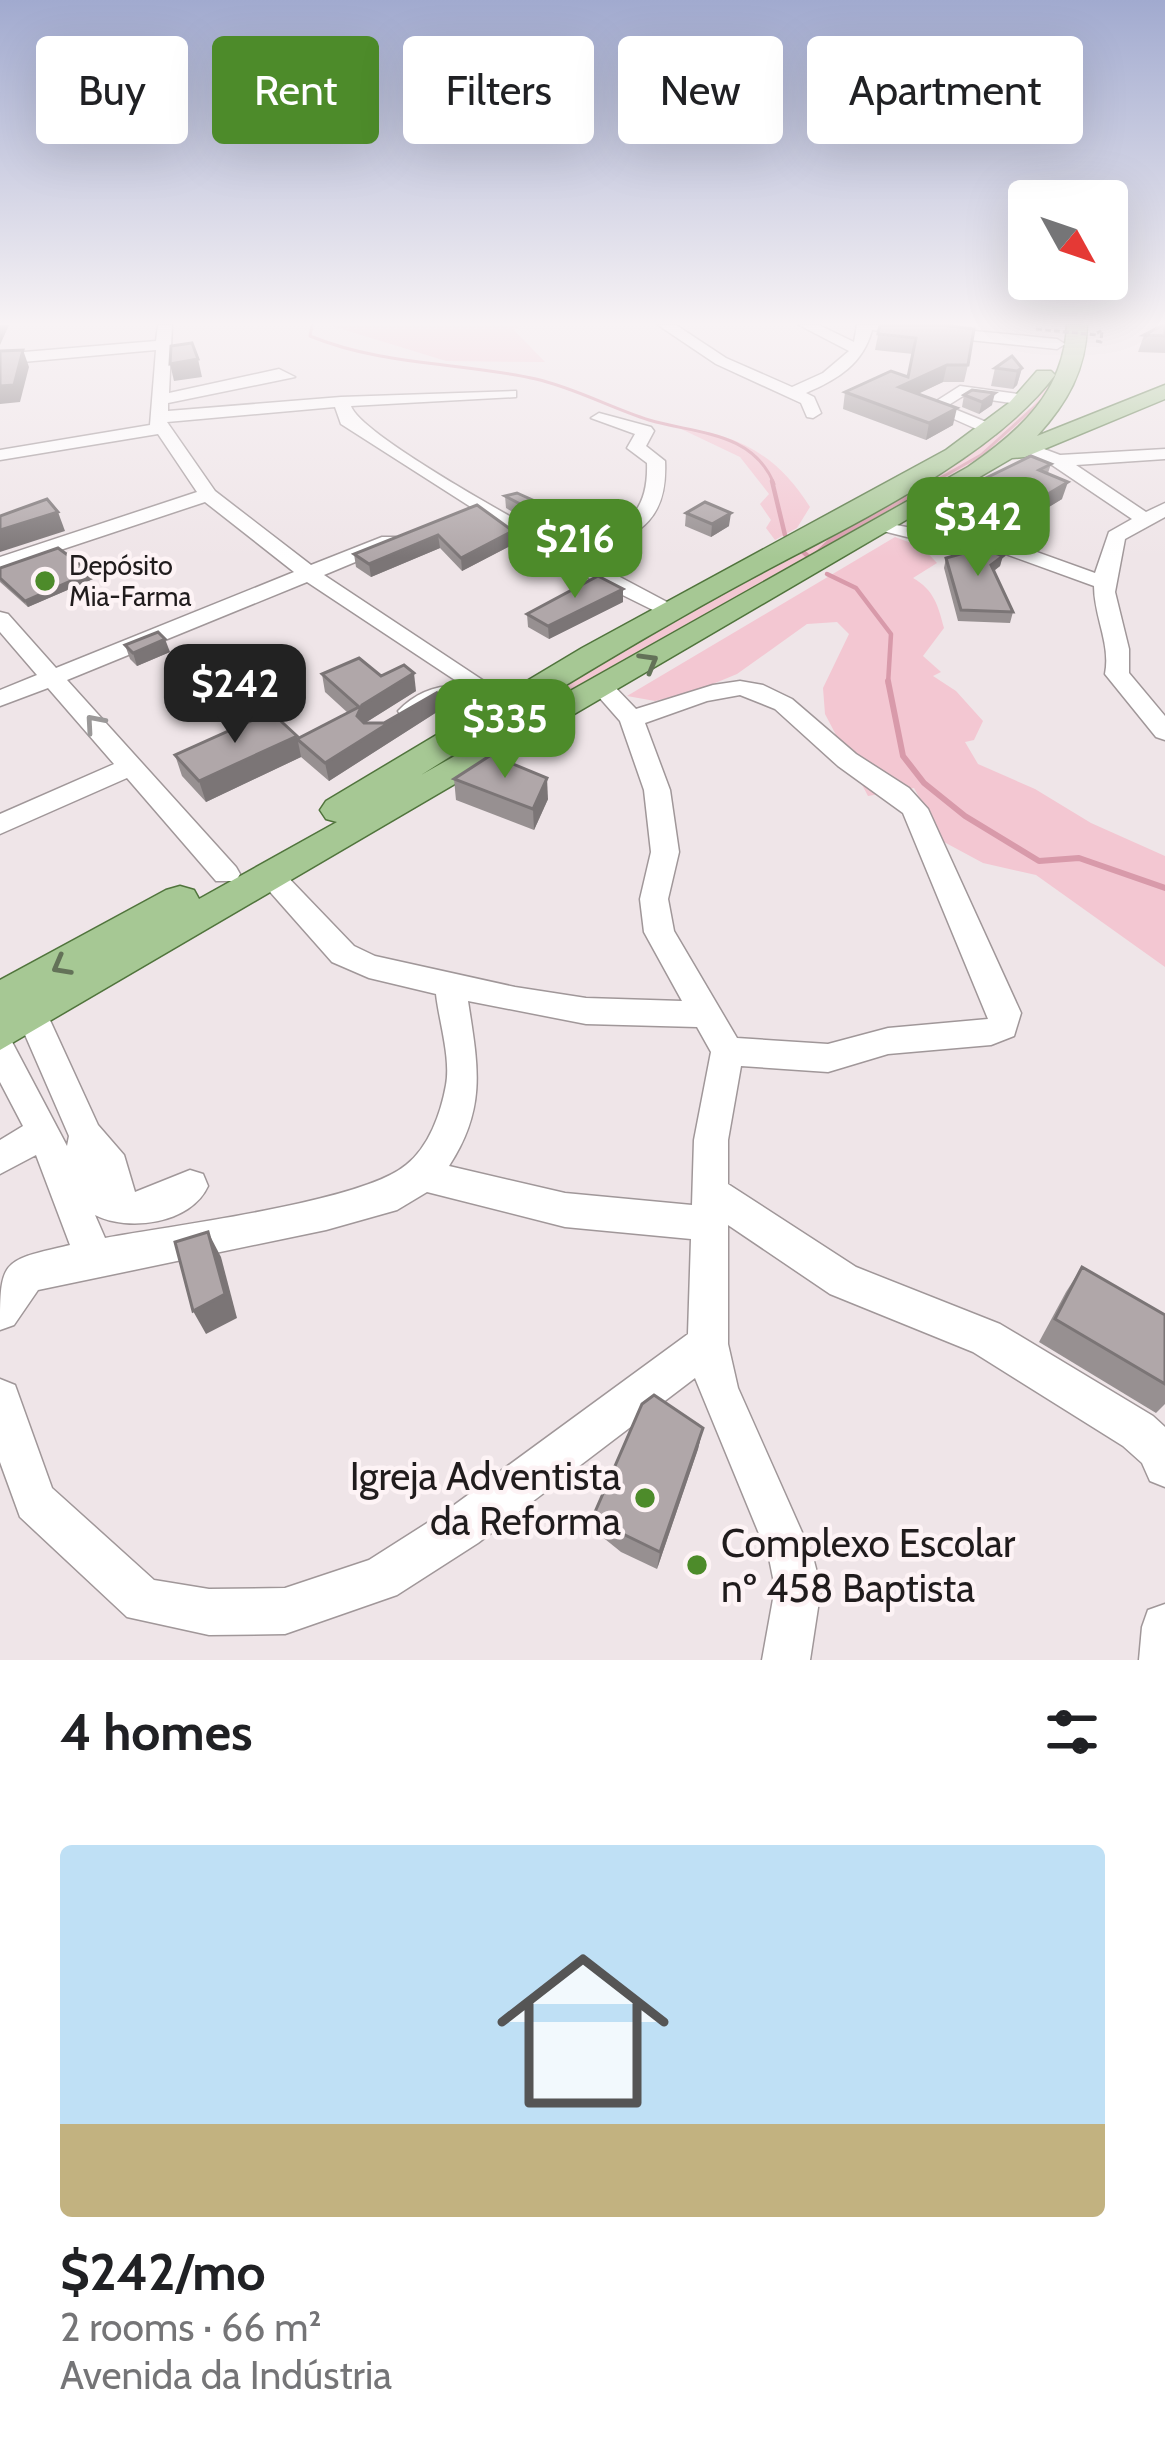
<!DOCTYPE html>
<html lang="en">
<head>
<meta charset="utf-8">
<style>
	body { margin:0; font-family:Cabin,sans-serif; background:#f2f2f2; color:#202124; height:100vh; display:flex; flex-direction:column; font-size:45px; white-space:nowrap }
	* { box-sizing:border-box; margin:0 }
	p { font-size:39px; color:#757577 }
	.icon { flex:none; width:66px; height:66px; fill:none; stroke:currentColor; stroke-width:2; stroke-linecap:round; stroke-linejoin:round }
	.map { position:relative; height:1660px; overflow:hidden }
	.drawer { display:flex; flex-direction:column; background:#fff; flex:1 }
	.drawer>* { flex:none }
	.hud { position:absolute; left:36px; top:36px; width:1095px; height:108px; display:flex; gap:24px }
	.needle { width:78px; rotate:130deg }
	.fabs { position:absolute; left:1008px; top:180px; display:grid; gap:24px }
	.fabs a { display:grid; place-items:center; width:120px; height:120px; border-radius:12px; background:#fff; box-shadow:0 12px 48px #0002; font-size:60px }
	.price { position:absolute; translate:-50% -102px; padding:0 27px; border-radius:24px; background:#4d8b2a; color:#fff; font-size:39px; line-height:78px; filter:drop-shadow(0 3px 6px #0008) }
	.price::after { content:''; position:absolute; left:50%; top:72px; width:36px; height:27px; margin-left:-18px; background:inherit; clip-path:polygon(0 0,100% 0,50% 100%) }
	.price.on { background:#222; color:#fff }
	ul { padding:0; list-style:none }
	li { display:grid; align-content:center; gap:24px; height:636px; padding:0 60px }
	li+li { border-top:3px solid #e0e0e0 }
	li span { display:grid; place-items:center; height:372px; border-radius:12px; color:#555 }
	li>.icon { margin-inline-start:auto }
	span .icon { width:216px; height:216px; fill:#fffc; stroke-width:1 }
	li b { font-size:51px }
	h2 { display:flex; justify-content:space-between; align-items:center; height:144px; padding:0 60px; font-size:51px }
	.pill { padding:0 42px; border-radius:12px; background:#fff; box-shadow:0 12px 48px #0002; font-size:42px; line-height:108px }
	.pill.on { background:#4d8b2a; color:#fff }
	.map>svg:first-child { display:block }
</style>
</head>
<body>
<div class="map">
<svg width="1165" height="1660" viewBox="0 0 1165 1660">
	<rect width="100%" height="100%" fill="#efe5e8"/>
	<g fill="#f3c7d2">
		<polygon points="329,325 520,325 514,330 545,362 446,361"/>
		<polygon points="1065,359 1048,398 980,460 388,794 571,673 966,458 1032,406"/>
		<path d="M677 427C737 434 777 454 810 507L797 528 775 540 766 528 771 520 760 504 769 494 740 457Z"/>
		<path d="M895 537 922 547 937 563 913 578C934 590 938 605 944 628L923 656 941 672 933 676 956 691 983 721 974 740 965 742 978 764 1035 789 1091 823 1165 856V967L1036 875 983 863 944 842 914 788 868 796 825 714 823 688 849 634 837 622 807 624 737 674 696 691 655 701 627 696Z"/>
	</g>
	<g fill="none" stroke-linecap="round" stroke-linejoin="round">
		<g stroke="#d89aaa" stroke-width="3">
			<path d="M312 325 310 336C383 366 460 362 536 379 575 388 611 408 649 420 696 434 753 431 774 484"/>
			<polyline points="930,484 981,455 1041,401"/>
		</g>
		<g stroke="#d89aaa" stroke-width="4.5">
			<polyline points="772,481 785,535"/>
			<polyline points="800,549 811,559 830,541 935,481"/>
			<polyline points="827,574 856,588 891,634 888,684"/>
		</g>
		<polyline stroke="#d89aaa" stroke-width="6" points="888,681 903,756 924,783 965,816 1039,861 1079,858 1165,888"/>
		<defs>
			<g id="minor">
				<path d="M158 325H172L169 393 279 369 295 377 168 403V411L341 397 516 391V397L351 406C361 436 534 530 571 550 617 528 649 522 647 463L627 448 635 434 591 418 599 413 651 427 654 431 646 446 665 461C668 524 636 534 586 559L682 610 679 615H663L560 564 341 424 335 407 167 422 215 491 311 565 382 537H396V545L324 575 520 705 508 712 468 689 475 707 493 721 490 726C470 731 455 717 449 700L419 716H401L398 711C416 692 438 684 464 686L307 582 67 680 236 867 240 874 236 881H216L127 778 0 834V814L114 764 48 688 0 706V690L37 675 0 632V612L8 614 56 668 294 572 205 502 0 570V557L197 492 158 434 0 460V450L150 425 156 350 0 364V354L156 341Z"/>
				<path d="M658 325H676L726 358 792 387 823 373 849 351 799 325H819L854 342 857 325H912L1057 339 1065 344 1057 349 872 330C863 364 838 379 806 393L814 397 821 413 813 418 807 417 801 403 716 364Z"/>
				<polygon points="960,386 1025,395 1033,400 1025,405 963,396 947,406 996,426 996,434 990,435 927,407"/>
				<path d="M1028 443 1060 455 1165 449V459L1076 465 1146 512 1165 503V517L1125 539 1115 592 1129 649V673L1165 716V740L1156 737 1105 674C1111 644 1094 617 1094 586L992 549 947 547 871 528 881 522 947 535 995 537 1095 573 1109 532 1132 519 1052 465 1022 452 1019 448Z"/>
				<path d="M603 681 611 683 636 709 713 685 740 681 763 685 792 699 856 754 909 788 928 809 1021 1013 1014 1036 991 1045 888 1054 828 1072 741 1066 728 1140V1184L856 1267 1000 1324 1153 1416 1165 1427V1487L1150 1481 1142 1463 1123 1446 973 1352 830 1294 728 1225V1344L738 1388 813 1557 821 1588 810 1660H762L775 1588 769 1558 695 1378 478 1543 397 1595 285 1634 209 1635 127 1617 20 1517 0 1462V1379L15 1385 52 1488 154 1580 209 1589 285 1588 369 1560 446 1511 688 1334 691 1239 565 1227 427 1192 397 1210 326 1230 38 1290 14 1325 0 1330C0 1259 1 1261 70 1245L36 1155 0 1174V1140L23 1126 0 1082V1036L11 1040 67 1146 69 1136 16 1014 21 1005 32 1001 43 1005 98 1125 124 1155 135 1192 190 1170 203 1174 208 1186C191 1224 128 1232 95 1215L105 1238C169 1226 363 1202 406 1165 429 1147 441 1113 446 1085 451 1058 439 1021 436 994L369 978 332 962 256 876 260 869H280L354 946 375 956 515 987 586 998 682 1001 644 932 640 899 651 852 644 790 620 721 591 688ZM740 695 775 709 838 766 903 813 988 1019 888 1028 828 1044 737 1038 674 931 668 899 679 852 670 790 645 723 707 701ZM468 1001 586 1024 697 1027 711 1052 694 1140 692 1205 565 1193 449 1166C487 1108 478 1066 468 1001Z"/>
				<polygon points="1165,1604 1165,1660 1139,1660 1142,1627 1148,1610"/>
			</g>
			<path id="major" d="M1067 325H1087C1086 370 1067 403 1037 436L1165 385V399L1025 457 1012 458 0 1050V980L166 890 180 886 194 890 199 899 337 822 326 819 320 810 326 801 582 648 946 450 1009 403 1037 371H1051L1055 375C987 466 828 535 728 591 623 649 522 711 421 775L968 467C1020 431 1064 392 1067 325Z"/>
		</defs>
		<use href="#minor" stroke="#a09799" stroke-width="3"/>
		<use href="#major" stroke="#50743c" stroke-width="3"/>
		<polyline stroke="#857e80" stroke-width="3" stroke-dasharray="6 3" stroke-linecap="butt" points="1096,341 1101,342 1102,330 1097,333"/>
		<use href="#minor" fill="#fff" fill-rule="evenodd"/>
		<use href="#major" fill="#a6c894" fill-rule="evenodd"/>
		<polyline stroke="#857e80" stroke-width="3" stroke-dasharray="6 3" stroke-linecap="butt" points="1036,329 1097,335"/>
	</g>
	<g fill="#979091">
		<polygon points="880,325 943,325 968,365 964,382 943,382 918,394 953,425 926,440 843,409 845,392 908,377 913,354 875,350"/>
		<polygon points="1165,325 1165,353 1138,352 1144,335"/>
		<polygon points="995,368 1022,368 1017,385 1013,389 991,386"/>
		<polygon points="964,395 992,405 979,414 962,407"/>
		<polygon points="1051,464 1048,473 1062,499 1003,535 945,513 949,496"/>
		<polygon points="505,496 537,514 526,520 506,508"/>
		<polygon points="477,505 513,531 514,544 462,571 440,548 371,577 356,567 354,554"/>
		<polygon points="686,513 729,526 711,537 685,526"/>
		<polygon points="960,542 1003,547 1000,566 994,571 1013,612 1010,623 958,621 944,568 946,558 959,554 957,552"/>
		<polygon points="0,568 93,579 28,607 0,582"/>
		<polygon points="623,602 549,639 528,627 527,614"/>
		<polygon points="125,645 170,652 137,666 130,659"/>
		<polygon points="322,674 416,691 365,723 384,723 438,692 440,710 329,781 301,757 206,802 182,776 175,755 297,736 297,739 348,713 325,692"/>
		<polygon points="454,779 548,799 534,830 456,800"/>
		<polygon points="1082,1267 1165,1315 1165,1404 1156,1413 1039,1342 1066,1292"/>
		<polygon points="703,1428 698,1449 657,1569 621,1552 595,1531 595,1512"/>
	</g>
	<g fill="#7b7576">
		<polygon points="0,325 9,325 0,345"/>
		<polygon points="23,350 29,367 20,402 0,404 0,386"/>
		<polygon points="198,359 202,377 174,381 170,364"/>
		<polygon points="947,365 943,382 896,404 899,387"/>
		<polygon points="1022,368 1017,385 1013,389 1017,371"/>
		<polygon points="995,393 992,405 979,414 982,402"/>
		<polygon points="957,408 953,425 926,440 929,423"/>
		<polygon points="1068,482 1062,499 1003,535 1008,518"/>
		<polygon points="537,502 537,514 526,520 526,507"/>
		<polygon points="58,512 65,531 0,552 0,530"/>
		<polygon points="731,513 729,526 711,537 712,524"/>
		<polygon points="513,531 514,544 462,571 461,558"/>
		<polygon points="438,535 440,548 371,577 369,564"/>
		<polygon points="1003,556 1000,566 988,575 991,565"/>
		<polygon points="91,572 93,579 28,607 25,601"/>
		<polygon points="623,589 623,602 549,639 548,626"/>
		<polygon points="165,639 170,652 137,666 133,653"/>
		<polygon points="414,673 416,691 365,723 357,716 362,705"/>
		<polygon points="438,692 440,710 329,781 325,763"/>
		<polygon points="297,736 301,757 206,802 199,781"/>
		<polygon points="547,778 548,799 534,830 533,809"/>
		<polygon points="208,1232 221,1257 237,1318 206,1334 193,1311"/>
		<polygon points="703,1428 698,1449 657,1569 660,1552"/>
	</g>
	<g fill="#b0a7a9" stroke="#7b7576" stroke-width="3">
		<polygon points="880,325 943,325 974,329 968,365 947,365 899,387 957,408 929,423 845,392 891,371 908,377 916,338 878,334"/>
		<polygon points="1163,325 1165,325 1165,336 1144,335"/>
		<polygon points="192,343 198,359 170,364 171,346"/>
		<polygon points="23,350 14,385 0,386 0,351"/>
		<polygon points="1012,356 1022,368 1017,371 995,368"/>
		<polygon points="972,390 995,393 982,402 964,395"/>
		<polygon points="1031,456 1051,464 1039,470 1068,482 1008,518 949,496"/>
		<polygon points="517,493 537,502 526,507 505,496"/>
		<polygon points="47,499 58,512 0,530 0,516"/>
		<polygon points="705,502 731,513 712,524 686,513"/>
		<polygon points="477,505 513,531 461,558 438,535 369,564 354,554"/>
		<polygon points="960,542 1003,547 995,553 1003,556 991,565 1013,612 961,610 946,558 968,552"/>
		<polygon points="58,548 91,572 25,601 0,578 0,568"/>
		<polygon points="598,576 623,589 548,626 527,614"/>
		<polygon points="158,632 165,639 133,653 125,645"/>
		<polygon points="359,658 381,676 404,665 414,673 362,705 357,716 364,723 384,723 438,692 325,763 297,739 359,707 322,674"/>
		<polygon points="271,712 297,736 199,781 175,755"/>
		<polygon points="491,755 547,778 533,809 454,779"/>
		<polygon points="208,1232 225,1294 193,1311 175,1242"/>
		<polygon points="1082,1267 1165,1315 1165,1384 1055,1319"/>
		<polygon points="654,1395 703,1428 660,1552 623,1534 595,1512 642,1404"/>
	</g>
	<defs><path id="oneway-chevron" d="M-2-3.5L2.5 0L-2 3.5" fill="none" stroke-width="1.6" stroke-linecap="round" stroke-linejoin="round" transform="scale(3)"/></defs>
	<g stroke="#637258">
		<use href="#oneway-chevron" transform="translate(649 662) rotate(-30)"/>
		<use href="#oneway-chevron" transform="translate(61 966) rotate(151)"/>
	</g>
	<use stroke="#9b9999" href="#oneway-chevron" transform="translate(94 723) rotate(-131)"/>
	<linearGradient id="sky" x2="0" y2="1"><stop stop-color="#a1aacf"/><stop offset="0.58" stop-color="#f8f3f5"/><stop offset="1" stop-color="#f8f3f5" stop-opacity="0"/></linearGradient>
	<rect width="1165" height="558" fill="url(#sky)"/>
	<g fill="#4d8b2a" stroke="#fdf3f5" stroke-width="4.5">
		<circle cx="45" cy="581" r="12"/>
		<circle cx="645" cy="1498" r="12"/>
		<circle cx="697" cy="1565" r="12"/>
	</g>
	<g text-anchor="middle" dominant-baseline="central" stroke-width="9" stroke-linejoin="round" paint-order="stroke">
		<g font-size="27" fill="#201c1d" stroke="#fdf3f5" text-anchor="start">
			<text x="69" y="565">Depósito<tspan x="69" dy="31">Mia-Farma</tspan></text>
		</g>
		<g font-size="39" fill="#201c1d" stroke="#fdf3f5" text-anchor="end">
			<text x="621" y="1476">Igreja Adventista<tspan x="621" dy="45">da Reforma</tspan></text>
			<text x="721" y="1543" text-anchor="start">Complexo Escolar<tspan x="721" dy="45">nº 458 Baptista</tspan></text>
		</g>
	</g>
</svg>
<div class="fabs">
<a><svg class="needle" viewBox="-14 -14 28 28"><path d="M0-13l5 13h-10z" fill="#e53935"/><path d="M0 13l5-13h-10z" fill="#757577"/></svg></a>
</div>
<b class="price" style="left:978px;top:579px">$342</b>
<b class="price" style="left:575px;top:601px">$216</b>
<b class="price on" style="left:235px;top:746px">$242</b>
<b class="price" style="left:505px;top:781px">$335</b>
<div class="hud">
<a class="pill">Buy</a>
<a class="pill on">Rent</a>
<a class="pill">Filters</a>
<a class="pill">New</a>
<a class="pill">Apartment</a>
</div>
</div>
<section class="drawer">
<h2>4 homes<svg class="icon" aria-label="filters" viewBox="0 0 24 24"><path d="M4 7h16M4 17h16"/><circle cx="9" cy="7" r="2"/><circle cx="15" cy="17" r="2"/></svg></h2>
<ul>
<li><span style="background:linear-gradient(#bfe0f5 75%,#c2b280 0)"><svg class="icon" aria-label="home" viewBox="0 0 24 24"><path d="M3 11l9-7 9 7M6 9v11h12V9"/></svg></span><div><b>$242/mo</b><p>2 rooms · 66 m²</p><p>Avenida da Indústria</p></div></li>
</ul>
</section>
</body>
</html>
